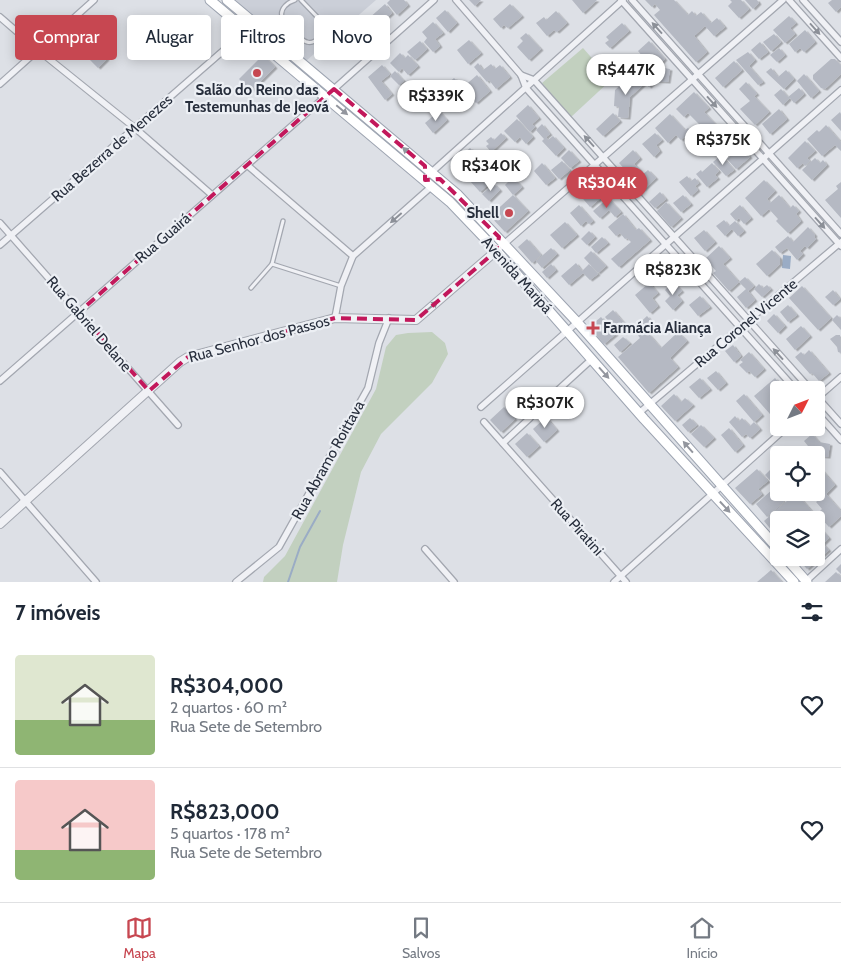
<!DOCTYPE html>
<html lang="pt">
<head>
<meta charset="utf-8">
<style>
	body { margin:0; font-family:Cabin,sans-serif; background:#f2f2f3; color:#1f2937; height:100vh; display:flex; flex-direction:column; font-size:19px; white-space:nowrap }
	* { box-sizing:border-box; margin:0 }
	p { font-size:16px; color:#747a83 }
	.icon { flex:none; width:28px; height:28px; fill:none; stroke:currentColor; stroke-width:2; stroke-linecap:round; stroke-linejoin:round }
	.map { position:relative; height:582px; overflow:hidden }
	.details { display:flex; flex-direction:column; background:#fff; flex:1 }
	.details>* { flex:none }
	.guide { position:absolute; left:15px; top:15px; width:500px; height:45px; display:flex; gap:10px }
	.needle { width:32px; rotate:48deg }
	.controls { position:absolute; left:770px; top:381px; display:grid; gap:10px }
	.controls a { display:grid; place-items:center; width:55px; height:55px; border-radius:5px; background:#fff; box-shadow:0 2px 12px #0003; font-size:25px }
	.price { position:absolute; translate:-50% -42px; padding:0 11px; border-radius:18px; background:#fff; color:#222; font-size:16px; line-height:32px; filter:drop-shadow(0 1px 2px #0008) }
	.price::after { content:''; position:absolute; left:50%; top:30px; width:15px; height:11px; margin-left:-8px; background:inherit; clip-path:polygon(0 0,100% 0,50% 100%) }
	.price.current { background:#c74751; color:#fff }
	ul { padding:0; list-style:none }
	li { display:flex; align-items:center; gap:15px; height:125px; padding:0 15px }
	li+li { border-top:1px solid #e0e1e3 }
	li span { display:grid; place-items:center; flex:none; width:140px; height:100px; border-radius:5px; color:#555 }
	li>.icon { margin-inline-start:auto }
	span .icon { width:60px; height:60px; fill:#fffc; stroke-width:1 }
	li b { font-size:21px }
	h2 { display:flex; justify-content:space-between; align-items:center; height:60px; padding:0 15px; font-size:21px }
	.tag { padding:0 18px; border-radius:5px; background:#fff; box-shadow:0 2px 12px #0003; font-size:18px; line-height:45px }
	.tag.current { background:#c74751; color:#fff }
	.tabs { display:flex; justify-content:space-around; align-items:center; height:70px; border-top:1px solid #e0e1e3; background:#fff; font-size:14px; color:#747a83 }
	.tabs a { display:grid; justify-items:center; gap:2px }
	.tabs .current { color:#c74751 }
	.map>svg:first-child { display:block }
</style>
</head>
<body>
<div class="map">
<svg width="841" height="582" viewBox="0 0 841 582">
	<defs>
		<filter id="shadow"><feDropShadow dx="2.5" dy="1.5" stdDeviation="0" flood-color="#0004"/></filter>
	</defs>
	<rect width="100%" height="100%" fill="#dde0e6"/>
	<polygon fill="#cbcfd8" points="237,0 376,0 306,61 235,1"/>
	<g fill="#c2d0bf">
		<polygon points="583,48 611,80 571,117 542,83"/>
		<polygon points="432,332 445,343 448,354 432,383 381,434 361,472 343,545 337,582 263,582 264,577 285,556 376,389 386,347 396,335 408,333"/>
	</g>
	<polygon fill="#9aacc5" points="783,255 791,256 790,269 782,268"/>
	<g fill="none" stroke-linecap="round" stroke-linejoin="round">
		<polyline stroke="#9aacc5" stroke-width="2" points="288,582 300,547 320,511"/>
	</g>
	<g fill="#b5b9c3" filter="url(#shadow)">
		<polygon points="390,0 404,0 408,5 397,15 387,3"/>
		<polygon points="469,0 481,0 475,6"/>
		<polygon points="572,0 597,0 583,13"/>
		<polygon points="645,0 674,0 688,15 692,11 696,16 701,12 711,23 717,18 725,27 714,36 705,26 694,36 707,52 696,62 654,15 660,10 655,4 652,7"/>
		<polygon points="730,0 741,0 749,9 739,18 728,6 732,2"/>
		<polygon points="745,0 757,0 759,3 753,9"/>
		<polygon points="832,0 841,0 841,7 836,12 828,3"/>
		<polygon points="385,4 392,13 375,28 374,26 359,39 351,30 365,17 368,19"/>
		<polygon points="510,4 522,16 508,28 504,25 501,28 493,19"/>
		<polygon points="445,10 457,23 448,32 436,18"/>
		<polygon points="556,11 567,23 557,32 554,30 547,36 536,23 544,17 546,20"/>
		<polygon points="789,16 796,23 790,28 795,34 785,43 773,30"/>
		<polygon points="433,22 443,33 435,39 440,46 433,52 424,42 427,38 422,32"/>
		<polygon points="622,23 629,31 610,48 605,43 609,40 606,37"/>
		<polygon points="349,30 356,38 344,49 336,41"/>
		<polygon points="805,30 815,42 804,52 800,48 795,52 789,44"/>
		<polygon points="526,33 541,49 529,60 517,47 523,41 520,38"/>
		<polygon points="774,34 781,42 771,51 763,42"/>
		<polygon points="67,39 75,48 66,57 57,48"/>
		<polygon points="469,40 481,53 468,64 457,50"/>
		<polygon points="420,41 427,49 415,60 407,52"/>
		<polygon points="649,41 665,59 654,70 638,51"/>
		<polygon points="760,42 768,52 759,59 751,50"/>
		<polygon points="779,48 785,55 777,62 770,55"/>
		<polygon points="100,51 107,59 98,68 90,60"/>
		<polygon points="748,52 755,60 749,66 763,82 758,85 736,60"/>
		<polygon points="400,53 405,58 408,55 418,66 408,75 402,68 399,72 390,63"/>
		<polygon points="263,55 275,67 251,91 239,79"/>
		<polygon points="831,59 835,59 841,66 841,74 825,89 821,88 813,79 813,75"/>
		<polygon points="734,61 742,70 723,87 715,78"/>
		<polygon points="478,63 483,70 491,64 495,69 500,65 510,77 496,89 489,80 487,82 474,67"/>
		<polygon points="382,65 390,74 381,81 392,94 385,100 368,77"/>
		<polygon points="664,68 670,69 668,82 655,81 649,87 643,81 654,71 657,74"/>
		<polygon points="771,68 778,77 786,70 794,79 784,89 766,72"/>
		<polygon points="395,71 404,81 399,85 390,76"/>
		<polygon points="804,74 819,91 811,98 797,81"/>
		<polygon points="477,75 490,91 476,103 462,88"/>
		<polygon points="637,77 644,84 630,97 628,118 618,117 619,107 614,106 615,90 626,80 629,84"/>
		<polygon points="454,78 461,85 452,93 445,86"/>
		<polygon points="746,82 757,94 754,96 769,112 755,125 740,109 750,101 739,89"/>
		<polygon points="799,88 804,94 794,103 790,98 783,105 774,95 781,89 788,97"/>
		<polygon points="694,92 709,108 704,112 720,129 710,138 706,132 698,139 701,143 698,146 688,134 681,140 676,135 668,143 655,128 670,114 685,130 688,128 693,133 701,126 688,113 684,117 676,109"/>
		<polygon points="434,96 439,103 433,108 428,101"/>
		<polygon points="528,105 539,118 532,124 535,127 530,132 516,116"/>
		<polygon points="779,109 787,119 770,134 762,124"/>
		<polygon points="439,111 447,120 433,133 425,123"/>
		<polygon points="840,112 841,114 841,131 831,120"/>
		<polygon points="613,113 620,121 603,136 596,129"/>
		<polygon points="517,119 533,137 526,144 520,137 515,142 504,131"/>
		<polygon points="542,124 550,134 546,137 548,140 553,136 564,148 556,156 542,141 544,139 536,130"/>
		<polygon points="826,125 841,142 841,151 835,145 822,156 807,139 817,130 819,132"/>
		<polygon points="501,133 506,138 491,152 486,146 489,144 486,141 491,137 494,140"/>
		<polygon points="655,133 662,140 656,145 660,151 654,157 642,144"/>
		<polygon points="716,134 723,142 714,150 707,142"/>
		<polygon points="737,141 750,157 736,169 727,159 734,153 730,148"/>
		<polygon points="805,141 815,151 807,158 810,161 805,166 803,163 797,168 788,158"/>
		<polygon points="470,148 477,155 470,162 476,169 467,178 463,173 459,177 450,166"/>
		<polygon points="569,150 579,161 570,168 561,158"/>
		<polygon points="633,150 640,158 634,164 640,170 632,177 619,163"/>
		<polygon points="519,152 524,157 508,172 503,166"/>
		<polygon points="721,155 734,170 726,176 713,162"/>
		<polygon points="815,158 820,163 823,160 827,165 812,180 802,170"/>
		<polygon points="562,161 570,170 559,179 551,170"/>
		<polygon points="542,163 555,178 546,185 534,171"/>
		<polygon points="712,163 719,171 715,175 718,178 707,187 696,174 701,170 702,172"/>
		<polygon points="483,169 493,180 480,192 470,181"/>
		<polygon points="648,170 656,178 643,190 635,181"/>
		<polygon points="597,176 610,190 590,207 578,193"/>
		<polygon points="687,176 691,181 695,178 699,183 695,186 698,190 691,196 679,182"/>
		<polygon points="513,177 522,187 513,195 505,185"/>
		<polygon points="764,180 775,191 767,199 770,203 779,195 790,208 793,205 799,211 796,214 801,221 788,233 776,221 778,219 769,209 761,216 745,198"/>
		<polygon points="841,182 841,218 825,200 838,189 836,186"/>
		<polygon points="494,184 500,190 489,201 482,194"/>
		<polygon points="660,192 666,199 655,208 649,202"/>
		<polygon points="513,195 528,211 505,232 490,216"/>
		<polygon points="683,195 691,204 681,212 673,203"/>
		<polygon points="608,198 621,212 615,217 609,210 600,218 593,211"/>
		<polygon points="666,202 681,218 671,227 657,211"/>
		<polygon points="579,205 593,221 589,224 586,221 581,226 570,213"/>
		<polygon points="740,205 751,218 744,224 739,218 736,221 730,214"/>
		<polygon points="623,214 636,230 639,228 650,240 619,267 611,259 631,242 627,238 625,239 620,233 616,236 608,227"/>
		<polygon points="724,220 729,226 735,221 744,231 738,236 732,229 725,236 716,226"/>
		<polygon points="565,222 577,235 562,248 550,235"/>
		<polygon points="808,227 815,235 814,237 816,239 807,248 805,246 800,251 803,254 797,260 787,248 780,253 775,247 788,236 793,242"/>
		<polygon points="704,230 715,242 705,251 694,238"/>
		<polygon points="589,231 595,237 587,245 581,239"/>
		<polygon points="602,237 608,243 596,253 591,247"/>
		<polygon points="527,239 541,255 532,263 518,247"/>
		<polygon points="719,246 730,258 723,264 739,282 729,291 713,273 716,271 705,259"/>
		<polygon points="551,248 557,254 542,268 536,261"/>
		<polygon points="772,250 780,258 780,264 767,276 756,264"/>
		<polygon points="591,251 606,266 598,273 584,258"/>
		<polygon points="576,263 582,271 589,264 598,274 590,280 583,273 569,285 561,276"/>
		<polygon points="663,263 665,266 667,264 670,268 672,267 679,274 667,285 662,280 660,282 657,279 651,285 658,293 652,298 658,306 650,313 635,295 649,283 646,279"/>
		<polygon points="551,264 556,270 547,278 542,272"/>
		<polygon points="745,277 754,286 748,291 755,300 746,308 737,297 746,289 739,282"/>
		<polygon points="673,282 682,291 677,295 682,301 673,310 665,301 670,296 665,290"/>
		<polygon points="759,284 763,288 767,285 771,289 762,297 754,289"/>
		<polygon points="802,286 831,318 818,330 789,298"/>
		<polygon points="833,290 840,299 833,305 825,297"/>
		<polygon points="700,296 710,307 698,316 689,305"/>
		<polygon points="788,305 797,315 788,322 780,312"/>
		<polygon points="613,310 625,324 617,331 605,317"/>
		<polygon points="774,314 785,326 778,333 767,321"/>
		<polygon points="837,315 841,319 841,330 832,320"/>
		<polygon points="647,316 655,325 647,332 661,348 678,332 687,341 670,358 678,367 649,393 618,357 640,338 633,329"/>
		<polygon points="601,317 616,334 604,344 589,327"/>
		<polygon points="801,326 810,336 795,350 786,339"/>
		<polygon points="836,335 840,335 841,353 838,352 837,347 830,339"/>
		<polygon points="623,337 630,343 620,352 614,345"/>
		<polygon points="733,345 741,356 734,362 725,351"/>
		<polygon points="809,350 829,373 819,381 812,373 810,374 795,357 801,352 804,355"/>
		<polygon points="749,352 764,369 755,377 749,371 747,373 739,365 743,362 740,360"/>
		<polygon points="716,371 726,383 718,390 707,378"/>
		<polygon points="700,378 710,389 699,398 689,387"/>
		<polygon points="775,378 782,386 775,392 779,396 779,406 770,414 754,396"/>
		<polygon points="521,390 534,404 520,417 508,403"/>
		<polygon points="674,394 681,402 685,398 693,405 675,421 661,406"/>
		<polygon points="744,394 762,415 754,422 736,401"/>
		<polygon points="504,407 515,419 501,432 490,420"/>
		<polygon points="735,416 739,421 742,418 750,426 754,422 760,429 750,438 746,434 742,437 729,422"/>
		<polygon points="546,417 557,430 544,442 533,429"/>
		<polygon points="690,418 697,425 688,432 682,425"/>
		<polygon points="701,425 714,438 704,447 691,434"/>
		<polygon points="729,428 743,445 735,452 721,435"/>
		<polygon points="527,433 539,446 527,457 515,444"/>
		<polygon points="812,434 819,442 830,444 828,457 799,454 808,446 804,441"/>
		<polygon points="772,468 779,476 779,490 765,475"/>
		<polygon points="757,469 768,481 758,489 762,494 750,504 735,488"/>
		<polygon points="822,470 835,485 826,494 841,511 841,516 829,527 817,514 822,509 816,502 820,499 814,492 816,492 816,489 820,486 816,482 816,476"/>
		<polygon points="773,489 784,502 767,517 756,504"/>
		<polygon points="796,493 816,516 811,520 806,520 797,510 786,520 779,520 779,526 773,532 764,521"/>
		<polygon points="820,528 829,538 823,544 829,550 807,569 797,558 816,558 816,531"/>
		<polygon points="841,564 841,574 836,569"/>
		<polygon points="771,570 782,582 757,582"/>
		<polygon points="836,572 841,577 841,582 825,582"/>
	</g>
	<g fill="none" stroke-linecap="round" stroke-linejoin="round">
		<defs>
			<g id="service">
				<path d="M295 0C291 1 288 3 285 6 275 17 289 28 297 35 300 37 303 41 307 42 316 45 324 32 324 24L301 0"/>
				<polyline points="275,39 284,23"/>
				<polyline points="283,221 272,264 341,286"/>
				<polyline points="251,288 272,264"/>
			</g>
			<g id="minor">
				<polyline points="456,0 521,75 526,88 796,390"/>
				<polyline points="621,0 841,246"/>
				<polyline points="632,0 841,234"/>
				<polyline points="789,0 841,58"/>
				<polyline points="803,0 841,42"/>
				<polyline points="0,17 38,50 135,128 212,195"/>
				<polyline points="521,75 534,80 811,390"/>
				<polyline points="0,84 94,0"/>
				<polyline points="247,165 353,256"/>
				<polyline points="424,179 623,0"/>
				<polyline points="0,223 178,425"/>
				<polyline points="0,245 255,23"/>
				<polyline points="496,251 783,0"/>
				<polyline points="335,318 341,286 353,256 432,186"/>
				<polyline points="0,381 334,89 434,0"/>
				<polyline points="816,396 841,424"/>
				<polyline points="816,399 841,377"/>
				<polyline points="546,401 592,359"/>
				<polyline points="481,407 841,90"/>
				<polyline points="816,412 841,440"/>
				<polyline points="639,413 841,242"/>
				<polyline points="484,422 626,582"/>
				<polyline points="503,443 530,418"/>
				<polyline points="0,472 96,582"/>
				<polyline points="425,549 454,582"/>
				<polyline points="236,582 279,547 368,388 379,343 389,318"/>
				<polyline points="614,582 786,428"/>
				<polyline points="805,582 841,549"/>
			</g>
			<polyline id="tertiary" points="0,524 180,362 188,357 335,318 416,320 496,251"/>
			<g id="primary">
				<polyline points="210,0 450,202 494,248 644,419 794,582"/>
				<polyline points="227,0 458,195 577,322 779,550"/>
				<polyline points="786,558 807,582"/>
			</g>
		</defs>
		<use href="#service" stroke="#a3a7b0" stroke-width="5.5"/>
		<use href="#minor" stroke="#a3a7b0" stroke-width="8"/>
		<use href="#tertiary" stroke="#a3a7b0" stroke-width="10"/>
		<use href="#primary" stroke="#9da4b1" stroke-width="11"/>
		<use href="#service" stroke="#f0f1f5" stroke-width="3"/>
		<use href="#minor" stroke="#f0f1f5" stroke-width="5.5"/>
		<use href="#tertiary" stroke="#f0f1f5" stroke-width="8"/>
		<use href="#primary" stroke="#fff" stroke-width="9"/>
	</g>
	<defs><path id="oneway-solid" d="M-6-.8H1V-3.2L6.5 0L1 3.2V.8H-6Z" transform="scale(1.25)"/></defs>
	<g fill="#8c9098">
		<use href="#oneway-solid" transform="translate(657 28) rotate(-132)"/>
		<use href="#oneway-solid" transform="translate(815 29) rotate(48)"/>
		<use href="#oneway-solid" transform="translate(712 102) rotate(48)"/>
		<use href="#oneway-solid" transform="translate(589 141) rotate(-132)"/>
		<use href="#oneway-solid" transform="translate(396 218) rotate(139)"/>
		<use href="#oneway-solid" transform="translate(820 223) rotate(48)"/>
		<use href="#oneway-solid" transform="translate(432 306) rotate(-40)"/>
		<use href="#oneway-solid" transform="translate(778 354) rotate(-132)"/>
	</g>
	<g fill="#93969e">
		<use href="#oneway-solid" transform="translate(342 110) rotate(40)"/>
		<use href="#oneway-solid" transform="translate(408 152) rotate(-140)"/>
		<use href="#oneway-solid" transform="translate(604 373) rotate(48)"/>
		<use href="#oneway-solid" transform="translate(688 447) rotate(-131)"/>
		<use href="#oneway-solid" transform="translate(725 507) rotate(47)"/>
	</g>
	<path fill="none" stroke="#c2185b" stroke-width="4" stroke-dasharray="10 6" stroke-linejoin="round" d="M334 89 425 166V180L440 179 499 237 496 251 416 320 335 318 188 357 149 391 79 312Z"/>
	<g fill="#c74751" stroke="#eceff4" stroke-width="2">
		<circle cx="257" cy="73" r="5"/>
		<circle cx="509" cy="213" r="5"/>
		<path d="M590.5 320.5h5v5h5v5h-5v5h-5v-5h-5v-5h5z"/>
	</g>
	<g text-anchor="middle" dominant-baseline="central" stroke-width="4.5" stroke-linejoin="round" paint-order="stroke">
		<g font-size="15" font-weight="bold" fill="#272e3c" stroke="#eceff4">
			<text x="257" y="90">Salão do Reino das<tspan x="257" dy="17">Testemunhas de Jeová</tspan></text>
			<text x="499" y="213" text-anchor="end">Shell</text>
			<text x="603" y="328" text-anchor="start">Farmácia Aliança</text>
		</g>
		<g font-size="15" fill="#272e3c" stroke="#eceff4">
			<text transform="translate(112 148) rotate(-41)">Rua Bezerra de Menezes</text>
			<text transform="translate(163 238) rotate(-41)">Rua Guairá</text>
			<text transform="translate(517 275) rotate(48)">Avenida Maripá</text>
			<text transform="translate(746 323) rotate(-40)">Rua Coronel Vicente</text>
			<text transform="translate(89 324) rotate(49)">Rua Gabriel Delane</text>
			<text transform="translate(259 339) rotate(-15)">Rua Senhor dos Passos</text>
			<text transform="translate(328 460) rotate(-61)">Rua Abramo Roittava</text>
			<text transform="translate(577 527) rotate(48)">Rua Piratini</text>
		</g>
	</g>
</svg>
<div class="controls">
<a><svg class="needle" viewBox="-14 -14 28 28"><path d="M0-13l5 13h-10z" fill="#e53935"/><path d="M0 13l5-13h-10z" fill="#747a83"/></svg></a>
<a><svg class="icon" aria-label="locate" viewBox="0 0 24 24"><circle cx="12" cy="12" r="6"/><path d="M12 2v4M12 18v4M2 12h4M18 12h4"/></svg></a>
<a><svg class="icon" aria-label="layers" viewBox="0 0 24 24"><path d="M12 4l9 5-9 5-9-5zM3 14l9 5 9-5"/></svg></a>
</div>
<b class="price" style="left:626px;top:96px">R$447K</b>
<b class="price" style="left:436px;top:122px">R$339K</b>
<b class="price" style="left:723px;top:166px">R$375K</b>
<b class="price" style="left:491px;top:192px">R$340K</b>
<b class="price current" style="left:607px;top:209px">R$304K</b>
<b class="price" style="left:673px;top:296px">R$823K</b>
<b class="price" style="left:545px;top:429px">R$307K</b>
<div class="guide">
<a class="tag current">Comprar</a>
<a class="tag">Alugar</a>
<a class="tag">Filtros</a>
<a class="tag">Novo</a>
</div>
</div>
<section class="details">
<h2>7 imóveis<svg class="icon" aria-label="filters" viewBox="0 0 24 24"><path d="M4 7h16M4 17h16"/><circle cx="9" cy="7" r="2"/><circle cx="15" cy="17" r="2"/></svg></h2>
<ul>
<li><span style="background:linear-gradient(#dfe7d0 65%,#8fb573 0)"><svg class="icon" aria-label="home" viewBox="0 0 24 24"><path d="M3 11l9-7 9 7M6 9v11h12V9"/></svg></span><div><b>R$304,000</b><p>2 quartos · 60 m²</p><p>Rua Sete de Setembro</p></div><svg class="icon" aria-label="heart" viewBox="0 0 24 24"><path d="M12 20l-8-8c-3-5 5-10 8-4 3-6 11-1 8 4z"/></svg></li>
<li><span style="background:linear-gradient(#f6c9c9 70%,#8fb573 0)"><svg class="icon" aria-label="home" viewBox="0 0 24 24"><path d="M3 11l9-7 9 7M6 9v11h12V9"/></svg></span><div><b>R$823,000</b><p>5 quartos · 178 m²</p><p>Rua Sete de Setembro</p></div><svg class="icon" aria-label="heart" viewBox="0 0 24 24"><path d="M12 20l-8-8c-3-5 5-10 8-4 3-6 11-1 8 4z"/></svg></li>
</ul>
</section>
<nav class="tabs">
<a class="current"><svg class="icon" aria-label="map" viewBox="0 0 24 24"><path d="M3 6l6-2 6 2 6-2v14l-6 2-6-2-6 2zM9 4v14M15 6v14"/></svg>Mapa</a>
<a><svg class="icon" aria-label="saved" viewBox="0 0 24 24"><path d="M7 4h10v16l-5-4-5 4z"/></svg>Salvos</a>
<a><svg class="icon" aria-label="home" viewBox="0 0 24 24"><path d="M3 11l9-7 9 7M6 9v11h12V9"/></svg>Início</a>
</nav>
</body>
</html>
